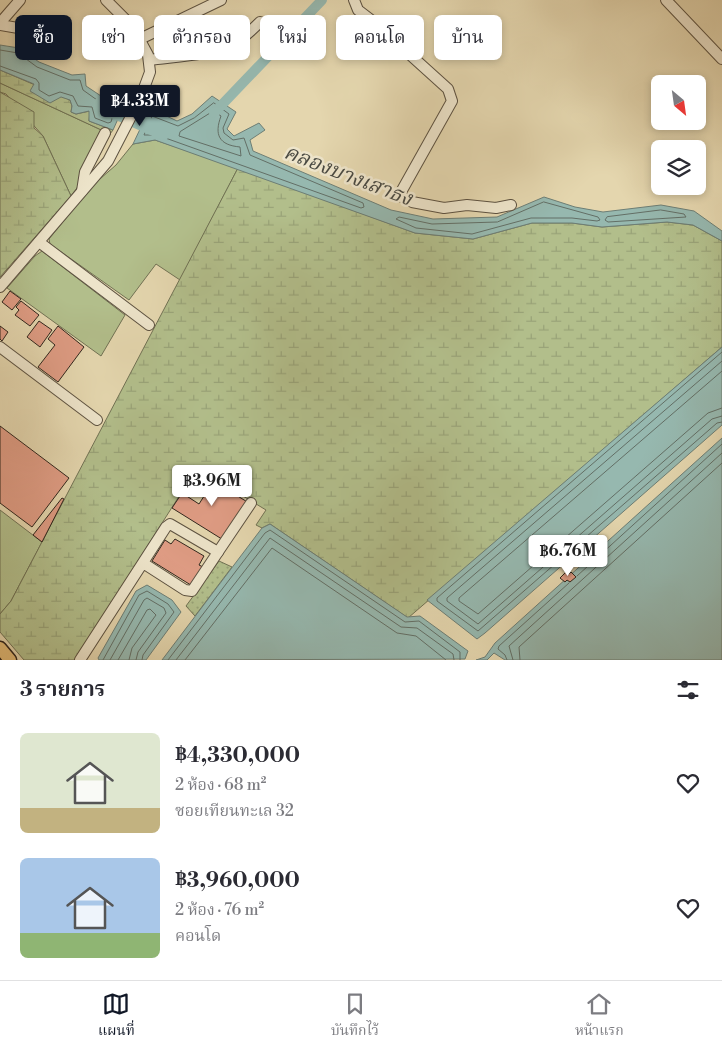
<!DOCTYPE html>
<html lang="th">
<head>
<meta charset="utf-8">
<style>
	body { margin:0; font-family:"Libre Bodoni","Noto Serif Thai",serif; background:#f2f2f3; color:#2b2b33; height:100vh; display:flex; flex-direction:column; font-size:19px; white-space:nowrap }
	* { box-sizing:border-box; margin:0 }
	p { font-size:16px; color:#7c7c81 }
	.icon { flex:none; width:28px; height:28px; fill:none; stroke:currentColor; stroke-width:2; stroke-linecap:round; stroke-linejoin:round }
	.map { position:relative; height:660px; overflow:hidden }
	.details { display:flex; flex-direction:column; background:#fff; flex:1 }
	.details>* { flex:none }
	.top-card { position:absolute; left:15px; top:15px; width:692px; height:45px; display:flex; gap:10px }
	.needle { width:32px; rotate:151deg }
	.controls { position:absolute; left:651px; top:75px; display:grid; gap:10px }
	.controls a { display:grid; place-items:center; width:55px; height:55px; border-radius:8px; background:#fff; box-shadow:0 2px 8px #0003; font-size:25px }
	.price { position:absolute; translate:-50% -42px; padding:0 11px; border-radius:5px; background:#fff; color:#222; font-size:16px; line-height:32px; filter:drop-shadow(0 1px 2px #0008) }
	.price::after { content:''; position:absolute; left:50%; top:30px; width:15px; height:11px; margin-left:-8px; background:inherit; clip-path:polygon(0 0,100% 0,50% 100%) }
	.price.active { background:#111827; color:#fff }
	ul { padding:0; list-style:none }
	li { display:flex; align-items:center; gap:15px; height:125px; padding:0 20px }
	li span { display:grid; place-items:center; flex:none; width:140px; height:100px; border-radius:8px; color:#555 }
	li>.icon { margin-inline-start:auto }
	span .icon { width:60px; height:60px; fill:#fffc; stroke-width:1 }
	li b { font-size:21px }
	h2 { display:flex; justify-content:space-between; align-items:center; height:60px; padding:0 20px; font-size:21px }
	.pill { padding:0 18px; border-radius:8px; background:#fff; box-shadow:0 2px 8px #0003; font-size:18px; line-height:45px }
	.pill.active { background:#111827; color:#fff }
	.tab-bar { display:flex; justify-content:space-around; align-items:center; height:70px; border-top:1px solid #e1e1e2; background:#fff; font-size:14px; color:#7c7c81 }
	.tab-bar a { display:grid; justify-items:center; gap:2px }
	.tab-bar .active { color:#111827 }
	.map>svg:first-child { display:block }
</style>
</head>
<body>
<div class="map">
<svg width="722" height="660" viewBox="0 0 722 660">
	<defs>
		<pattern id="wetland-marsh" width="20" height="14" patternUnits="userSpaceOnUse" patternTransform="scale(1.25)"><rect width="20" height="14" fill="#b2be8b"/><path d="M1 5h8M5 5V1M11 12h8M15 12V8" fill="none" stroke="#99a378"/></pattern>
		<pattern id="garden-dots" width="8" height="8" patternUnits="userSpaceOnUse" patternTransform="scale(1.25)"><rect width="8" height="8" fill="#b2be8b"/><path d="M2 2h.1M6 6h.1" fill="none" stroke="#99a378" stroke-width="1.8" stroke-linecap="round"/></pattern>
	</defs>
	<rect width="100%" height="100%" fill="#e4d6ae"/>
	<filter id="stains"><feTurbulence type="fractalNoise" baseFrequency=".004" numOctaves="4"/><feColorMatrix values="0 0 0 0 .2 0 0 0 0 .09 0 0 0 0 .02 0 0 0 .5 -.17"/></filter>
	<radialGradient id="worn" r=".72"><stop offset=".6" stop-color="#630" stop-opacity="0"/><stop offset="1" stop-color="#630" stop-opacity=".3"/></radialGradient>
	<g fill="#b2be8b" stroke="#717254">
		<polygon points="0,83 110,134 96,162 71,196 43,136 6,94 0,92"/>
		<polygon points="155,140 238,168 180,280 156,264 129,300 50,244 49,239 93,185 116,165 133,144"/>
		<polygon points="42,251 125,315 101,356 7,288 35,256"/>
		<polygon points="0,510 42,542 11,601 0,614"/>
	</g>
	<g fill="url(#wetland-marsh)" stroke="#717254">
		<polygon points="0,70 70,100 72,106 71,112 76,114 90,111 89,121 113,130 110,134 0,83"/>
		<polygon points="0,92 34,112 34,128 43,136 71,196 0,277"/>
		<polygon points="238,168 415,233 473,239 532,223 572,223 602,227 667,222 693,225 722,241 722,347 408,618 270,524 262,528 256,525 266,510 197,468 75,660 24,660 0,632 0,614 11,601"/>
	</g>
	<polygon fill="url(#garden-dots)" stroke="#717254" points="219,561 232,567 195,616 186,606"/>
	<g fill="#96b8af" stroke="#6d7e75">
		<polygon points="0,45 19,48 39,62 72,75 85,74 86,86 122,110 113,130 89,121 89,111 76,114 71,112 72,106 70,100 61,97 50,103 30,91 34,84 0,70"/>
		<polygon points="212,96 236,112 227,129 234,136 259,123 265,130 250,140 253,151 391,210 433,219 497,217 544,197 575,207 603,212 661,205 694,211 722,231 722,241 693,225 667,222 602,227 572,223 532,223 473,239 415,233 155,140 133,144 150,108 177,121 192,114"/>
		<polygon points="722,347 722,425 485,633 477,639 427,600"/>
		<polygon points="722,438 722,660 505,660 494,653 487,660 476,660 485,657 495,643"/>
		<polygon points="270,524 407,617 420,616 468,651 465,659 162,660 262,528"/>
		<polygon points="147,585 172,600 181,612 146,660 99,660 98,658 136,591"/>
	</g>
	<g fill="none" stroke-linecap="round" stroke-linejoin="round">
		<g stroke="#636f66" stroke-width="1">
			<polyline points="0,50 18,53 37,67 70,80 80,80 83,90 114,112 111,122 108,123 95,118 92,107 78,106 73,96 60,92 49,96 39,90 39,83 36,79 0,66"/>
			<polygon points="214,103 229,114 223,128 224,133 233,140 244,138 250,155 363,203 364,207 361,208 157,135 144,135 152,116 178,126 194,118"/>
			<path d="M214 111 221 116C214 135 219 145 240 147L241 156 179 136 180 132Z"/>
			<polygon points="544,202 598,217 600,220 597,221 572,218 531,218 472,234 416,228 396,219 399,217 432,224 497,222"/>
			<polygon points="661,210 684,214 686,217 608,222 605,220 607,217"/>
			<polyline points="722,352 437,598 437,601 478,631 717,423 722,422"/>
			<polyline points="722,361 447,598 447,601 478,624 712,419 722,416"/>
			<polyline points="722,371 459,598 459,601 478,614 708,413 722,408"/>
			<polyline points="577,576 722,444"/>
			<polyline points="103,660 139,595 147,591 168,604 174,612 143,655 142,660"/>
			<polyline points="110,660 144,600 147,598 164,608 166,613 138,652 136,660"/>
			<polyline points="118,660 147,610 150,609 156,615 132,648 129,660"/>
			<polyline points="168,660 265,533 270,530 405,622 419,621 460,652 460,660"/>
			<polyline points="176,660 270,538 401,627 417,628 453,654 454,660"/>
			<polyline points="185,660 272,548 397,633 416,636 446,660"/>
			<polyline points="507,660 505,655 498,649 499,646 569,583"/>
			<polyline points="513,660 509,646 722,453"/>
			<polyline points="520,660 519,647 722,463"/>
		</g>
		<polyline stroke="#96b8af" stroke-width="10" points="214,113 322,0"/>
		<polyline stroke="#96b8af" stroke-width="16" points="101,105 163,132"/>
	</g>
	<g fill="#df9c84" stroke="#30261d">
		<polygon points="10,291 21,299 12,310 2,302"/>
		<polygon points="21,301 39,315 30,326 15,315 19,310 16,307"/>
		<polygon points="39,321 52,330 40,347 27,337"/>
		<polygon points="0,326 8,332 2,341 0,339"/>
		<polygon points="58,326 84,347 58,382 38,367 55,345 48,339"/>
		<polygon points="0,426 69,478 32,527 0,503"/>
		<polygon points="197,471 249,503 225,541 172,508 182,493 199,504 206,493 190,483"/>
		<polygon points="62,498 64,499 42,542 33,535"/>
		<polygon points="175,539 204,556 199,565 205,568 194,587 152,561 165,540 171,544"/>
		<polygon points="566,572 569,574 571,572 576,577 570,582 567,580 565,582 560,578"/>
	</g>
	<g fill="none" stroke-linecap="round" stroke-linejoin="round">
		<defs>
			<g id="minor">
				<polyline points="354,0 358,10 375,23 448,89 452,101 401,192 402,197 412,202 444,208 467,205 496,208 511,205"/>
				<polyline points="666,0 722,59"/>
				<polyline points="0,23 20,0"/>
				<polyline points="0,25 65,36"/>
				<polyline points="140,39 221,0"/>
				<path d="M149 60C178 56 209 56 236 42 245 37 253 29 260 22"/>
				<polyline points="82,191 85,172 105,133"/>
				<polyline points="39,242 149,325"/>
				<polyline points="0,287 108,161 140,99 150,72 148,55 133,27 106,0"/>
				<polyline points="0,347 97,420"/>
				<polyline points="218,552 251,503"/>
				<polyline points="80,660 166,527 170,524 218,552 192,591 185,590 143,563"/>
			</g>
			<polyline id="major" points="0,648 10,660"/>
		</defs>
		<use href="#minor" stroke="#5d5241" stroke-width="12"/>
		<use href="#major" stroke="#30261d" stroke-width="15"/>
		<use href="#minor" stroke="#ede4ca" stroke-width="10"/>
		<use href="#major" stroke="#e2bb77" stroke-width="12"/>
	</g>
	<g text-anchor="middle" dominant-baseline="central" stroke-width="5" stroke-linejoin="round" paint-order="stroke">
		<g font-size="21" font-style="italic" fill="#4a4a42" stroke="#ede4ca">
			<text transform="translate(348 176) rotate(21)">คลองบางเสาธง</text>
		</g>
	</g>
	<rect width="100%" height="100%" filter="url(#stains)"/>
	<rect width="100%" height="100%" fill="url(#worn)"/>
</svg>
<div class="controls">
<a><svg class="needle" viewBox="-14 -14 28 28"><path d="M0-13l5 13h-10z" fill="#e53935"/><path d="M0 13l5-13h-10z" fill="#7c7c81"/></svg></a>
<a><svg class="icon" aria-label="layers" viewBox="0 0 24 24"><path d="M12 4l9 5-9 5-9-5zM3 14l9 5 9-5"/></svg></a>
</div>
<b class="price active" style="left:140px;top:127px">฿4.33M</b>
<b class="price" style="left:212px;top:507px">฿3.96M</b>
<b class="price" style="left:568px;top:577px">฿6.76M</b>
<div class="top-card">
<a class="pill active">ซื้อ</a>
<a class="pill">เช่า</a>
<a class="pill">ตัวกรอง</a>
<a class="pill">ใหม่</a>
<a class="pill">คอนโด</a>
<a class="pill">บ้าน</a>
</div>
</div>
<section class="details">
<h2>3 รายการ<svg class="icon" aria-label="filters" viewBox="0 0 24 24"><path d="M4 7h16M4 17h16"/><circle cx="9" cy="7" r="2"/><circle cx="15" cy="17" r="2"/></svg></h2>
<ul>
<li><span style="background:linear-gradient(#dfe7d0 75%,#c2b280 0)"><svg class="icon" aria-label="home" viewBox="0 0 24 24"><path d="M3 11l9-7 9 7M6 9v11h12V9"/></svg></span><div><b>฿4,330,000</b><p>2 ห้อง · 68 m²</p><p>ซอยเทียนทะเล 32</p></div><svg class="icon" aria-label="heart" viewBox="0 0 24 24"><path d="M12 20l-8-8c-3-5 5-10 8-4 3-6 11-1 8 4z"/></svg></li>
<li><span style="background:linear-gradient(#a9c7e8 75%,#8fb573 0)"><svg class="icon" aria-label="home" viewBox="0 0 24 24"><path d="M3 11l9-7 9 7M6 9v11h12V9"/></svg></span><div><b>฿3,960,000</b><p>2 ห้อง · 76 m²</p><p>คอนโด</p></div><svg class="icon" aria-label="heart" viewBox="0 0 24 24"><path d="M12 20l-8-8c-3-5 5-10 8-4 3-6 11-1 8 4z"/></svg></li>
</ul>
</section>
<nav class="tab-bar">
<a class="active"><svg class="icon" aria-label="map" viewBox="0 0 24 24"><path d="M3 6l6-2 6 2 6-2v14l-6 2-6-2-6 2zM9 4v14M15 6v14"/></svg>แผนที่</a>
<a><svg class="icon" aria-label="saved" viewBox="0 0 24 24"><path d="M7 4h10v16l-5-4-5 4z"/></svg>บันทึกไว้</a>
<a><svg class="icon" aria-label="home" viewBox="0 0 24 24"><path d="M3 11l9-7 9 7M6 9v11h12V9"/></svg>หน้าแรก</a>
</nav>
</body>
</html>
